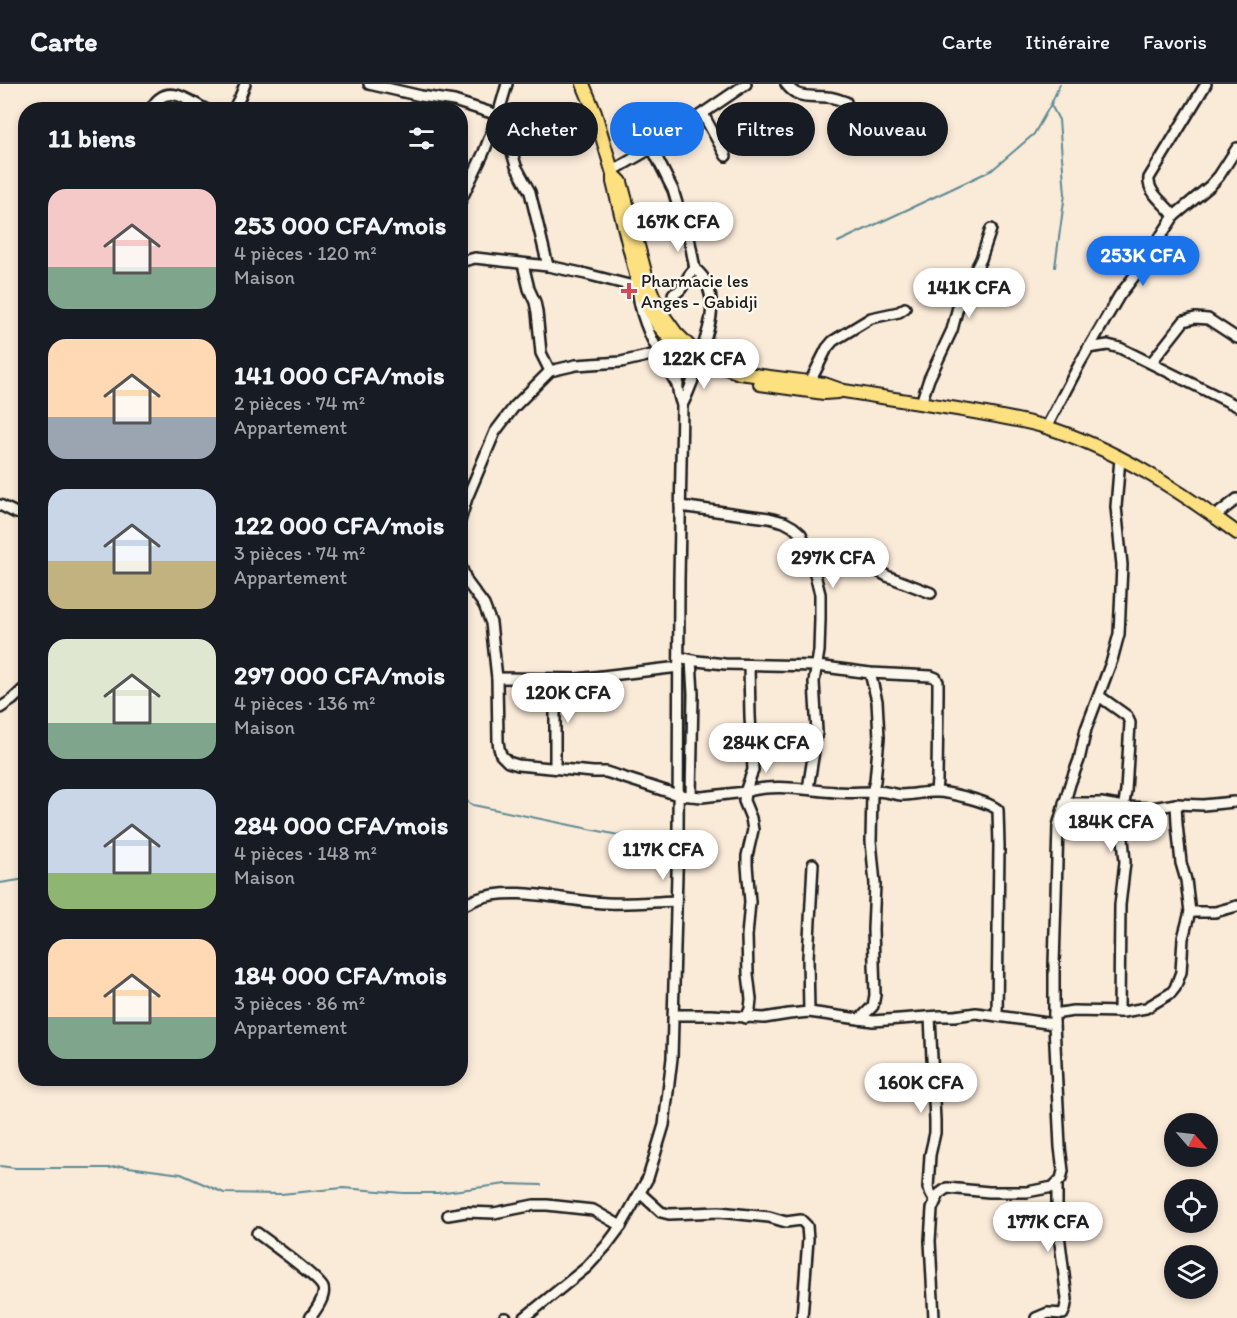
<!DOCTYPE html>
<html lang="fr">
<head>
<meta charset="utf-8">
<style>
	body { margin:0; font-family:Itim,sans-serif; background:#20242c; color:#f1f3f6; height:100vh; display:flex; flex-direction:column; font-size:22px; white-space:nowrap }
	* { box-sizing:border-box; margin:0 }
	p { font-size:20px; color:#9ea1a6 }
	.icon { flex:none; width:33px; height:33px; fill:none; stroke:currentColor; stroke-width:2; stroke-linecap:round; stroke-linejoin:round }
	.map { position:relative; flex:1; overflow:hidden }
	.drawer { position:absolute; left:18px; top:18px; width:450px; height:984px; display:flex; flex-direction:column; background:#171b24; border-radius:24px; box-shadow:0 3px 9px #0003 }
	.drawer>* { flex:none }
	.top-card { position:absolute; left:486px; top:18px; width:570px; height:54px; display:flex; gap:12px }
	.needle { width:39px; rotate:118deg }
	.controls { position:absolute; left:1164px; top:1029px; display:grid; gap:12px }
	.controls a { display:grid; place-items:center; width:54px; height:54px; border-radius:50%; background:#171b24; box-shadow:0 3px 9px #0003; font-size:30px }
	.price { position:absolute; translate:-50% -51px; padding:0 14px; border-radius:21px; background:#fff; color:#222; font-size:20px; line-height:39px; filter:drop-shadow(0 2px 3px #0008) }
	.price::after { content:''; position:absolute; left:50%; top:36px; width:18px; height:14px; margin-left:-9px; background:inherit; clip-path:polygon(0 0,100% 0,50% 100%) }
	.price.current { background:#1a73e8; color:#fff }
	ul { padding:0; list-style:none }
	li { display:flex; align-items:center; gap:18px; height:150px; padding:0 30px }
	li span { display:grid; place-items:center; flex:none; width:168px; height:120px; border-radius:18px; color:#555 }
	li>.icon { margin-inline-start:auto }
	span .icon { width:72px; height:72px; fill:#fffc; stroke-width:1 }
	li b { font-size:26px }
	h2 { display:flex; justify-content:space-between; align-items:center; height:72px; padding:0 30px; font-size:26px }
	.tag { padding:0 21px; border-radius:27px; background:#171b24; box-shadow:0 3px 9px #0003; font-size:21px; line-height:54px }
	.tag.current { background:#1a73e8; color:#fff }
	header { display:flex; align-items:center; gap:36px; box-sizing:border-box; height:84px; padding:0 30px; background:#171b24; border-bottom:2px solid #363941 }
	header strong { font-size:28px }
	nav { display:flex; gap:33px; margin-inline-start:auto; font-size:21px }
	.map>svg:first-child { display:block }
</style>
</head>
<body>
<header>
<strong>Carte</strong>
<nav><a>Carte</a><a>Itinéraire</a><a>Favoris</a></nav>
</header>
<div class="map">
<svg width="1237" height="1234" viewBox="0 0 1237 1234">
	<rect width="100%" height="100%" fill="#faead8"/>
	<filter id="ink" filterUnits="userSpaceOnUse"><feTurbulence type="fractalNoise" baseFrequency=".0167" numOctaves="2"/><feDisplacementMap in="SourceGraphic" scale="12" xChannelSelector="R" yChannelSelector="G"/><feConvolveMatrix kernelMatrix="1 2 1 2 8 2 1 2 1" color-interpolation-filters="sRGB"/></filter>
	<g filter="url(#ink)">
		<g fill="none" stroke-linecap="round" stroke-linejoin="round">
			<g stroke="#5c8a94" stroke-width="2">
				<polyline points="1051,21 1059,36 1065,110 1055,183"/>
				<polyline points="838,158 992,86 1034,50 1051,20 1060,0"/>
				<polyline points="460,713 473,721 628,753 646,771"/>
				<polyline points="0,799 26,795"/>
				<polyline points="0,1082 15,1084 109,1084 121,1082 181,1090 224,1109 281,1110 343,1104 403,1109 437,1109 506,1100 541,1101"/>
			</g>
			<defs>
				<g id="minor">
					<polyline points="369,0 421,12 454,17 498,31 484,68 460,118"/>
					<polyline points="507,0 498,31 509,58 516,82 530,108 548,182"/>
					<path d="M786 0C798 16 809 11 827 13 833 13 840 16 846 18"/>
					<path d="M150 26C153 22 156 16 160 14 174 3 194 20 207 26"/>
					<polyline points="233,26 240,13 245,0"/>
					<polyline points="703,30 726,72"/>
					<path d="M652 64 673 106 679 126 686 137 695 185C702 190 705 195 708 203 717 227 707 249 700 272"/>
					<polyline points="612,87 652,64 746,0"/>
					<path d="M1174 132C1166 120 1147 109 1149 94L1206 0"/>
					<polyline points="460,178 475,174 548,182 586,190 629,201 643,200"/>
					<polyline points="523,180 529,205 535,218 537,228 541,269 550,287"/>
					<path d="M638 210C642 243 661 272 677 301"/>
					<path d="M673 210C686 206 685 191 695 185"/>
					<polyline points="1088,264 1108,261 1120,264 1237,322"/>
					<polyline points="1151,279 1184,237 1195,234 1208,235 1237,254"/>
					<polyline points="810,298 827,264 833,257 871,234 899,228 905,224"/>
					<polyline points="921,319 929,295 952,246 959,219 981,175 991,145"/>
					<path d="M682 321C691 306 693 288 705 276"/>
					<polyline points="1046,344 1080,279 1119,212 1136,190 1174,132 1210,102 1219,92 1237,64"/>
					<polyline points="0,421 16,429 26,431"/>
					<polyline points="680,422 745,431 769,434 784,438 793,443 801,450 809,467 820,510 820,535 819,567 814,598 817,648 808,705"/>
					<polyline points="1215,432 1237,415"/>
					<polyline points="460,437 467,414 495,348 514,323 550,287 576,281 621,278 660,269"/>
					<polyline points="809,467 823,467 852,473 887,492 931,509"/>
					<polyline points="460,480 467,498 484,521 491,539 497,594 498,657 499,664 501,671 508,678 518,681 593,688 606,688 678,711 691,712 702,713 745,708 753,686 750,632 749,581"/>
					<polyline points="679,573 697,577 725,580 817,582 870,589 931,592 936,594 938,598 938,610 937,696 936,707"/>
					<polyline points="691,576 693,610 691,712"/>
					<path d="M870 589 877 617 879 653 875 697 872 708C883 705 890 710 901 711 912 711 923 708 934 708 946 707 990 718 998 726L999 762 997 931"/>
					<polyline points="497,594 577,595 679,583"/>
					<polyline points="1099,612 1127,632 1130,639 1126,707 1122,732 1123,754 1125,778 1120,821 1119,928"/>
					<polyline points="0,624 12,616 26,603"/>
					<polyline points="555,684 555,618 559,595"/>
					<polyline points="1064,719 1101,719 1124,723 1152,724 1176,720 1203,721 1234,718"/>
					<path d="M460 823C466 820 472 817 477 815 516 801 567 818 607 819 630 820 653 818 676 817"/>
					<polyline points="1190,828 1215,828 1237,822"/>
					<polyline points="809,928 808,874 813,780"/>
					<polyline points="1054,930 1073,927 1123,928 1146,924 1171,909 1175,904 1181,888 1183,854 1190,828 1186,796 1181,779 1177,740 1176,720"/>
					<polyline points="674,931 711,931 764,934 789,930 809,928 873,937 940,932 955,932 976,929 1054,940"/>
					<polyline points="930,933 935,1037 935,1049 930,1071 928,1104 935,1117"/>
					<path d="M746 934 750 925 751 915 748 890 747 852 750 818 747 781V772L753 746 751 734 744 717 745 708C773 699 806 706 835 708 847 709 860 708 872 708L871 757 875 800 873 845 875 911 873 922 860 935"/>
					<polyline points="640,1109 661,1128 669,1130 719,1128 769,1133 786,1138 801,1136 807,1142 808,1155 802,1234"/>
					<polyline points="448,1131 466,1128 494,1129 534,1121 547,1121 593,1126 621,1142"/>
					<path d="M257 1149C268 1157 320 1195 323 1204 326 1213 315 1227 310 1234"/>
					<polyline points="504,1234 506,1234"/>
					<path d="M524 1234 587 1183 606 1162 621 1142 648 1094 664 1041 672 974 678 753 679 496 682 321C673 299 679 286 694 269"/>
					<polyline points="934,1234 930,1157 932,1125 939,1110 947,1104 989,1108 1027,1108 1053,1103 1061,1095 1063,1087 1060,1063 1054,940 1054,881 1058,742 1070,700 1079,676 1086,645 1112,576 1119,550 1122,481 1116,423 1120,374"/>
					<polyline points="1036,1234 1048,1229 1063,1230 1065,1225 1067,1215 1057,1134 1057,1100"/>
				</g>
				<g id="major">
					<polyline points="583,0 595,29 613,90 613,98 641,211 658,241 678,264 694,277"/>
					<path d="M613 90 621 98 648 199 658 224 676 249 695 268 705 276 739 289 824 300 844 307C882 313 919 319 957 325 987 330 1017 335 1046 343 1116 365 1179 406 1237 449"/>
					<polyline points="760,300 824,309 838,308"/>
				</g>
			</defs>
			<use href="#minor" stroke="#1c1c1c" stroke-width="14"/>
			<use href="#major" stroke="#1c1c1c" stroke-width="16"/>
			<use href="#minor" stroke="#fbf7ec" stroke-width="9"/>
			<use href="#major" stroke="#fde080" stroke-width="12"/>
		</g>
	</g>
	<path fill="#d1495b" stroke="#fbf7ec" stroke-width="2" d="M626 198h6v6h6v6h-6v6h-6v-6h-6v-6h6z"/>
	<g text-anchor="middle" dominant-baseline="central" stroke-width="5" stroke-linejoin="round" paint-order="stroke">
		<g font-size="18" fill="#1c1c1c" stroke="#fbf7ec" text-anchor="start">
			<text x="641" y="197">Pharmacie les<tspan x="641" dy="21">Anges - Gabidji</tspan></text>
		</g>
	</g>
</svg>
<div class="controls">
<a><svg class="needle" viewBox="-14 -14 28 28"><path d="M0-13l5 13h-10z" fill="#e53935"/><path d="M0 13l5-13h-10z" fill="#9ea1a6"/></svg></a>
<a><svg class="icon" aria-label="locate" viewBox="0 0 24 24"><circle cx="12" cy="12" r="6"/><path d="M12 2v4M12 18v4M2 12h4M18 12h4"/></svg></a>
<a><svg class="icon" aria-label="layers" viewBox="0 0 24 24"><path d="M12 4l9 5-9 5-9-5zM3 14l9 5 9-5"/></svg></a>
</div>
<b class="price" style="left:678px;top:169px">167K CFA</b>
<b class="price current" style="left:1143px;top:203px">253K CFA</b>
<b class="price" style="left:969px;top:235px">141K CFA</b>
<b class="price" style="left:704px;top:306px">122K CFA</b>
<b class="price" style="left:833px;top:505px">297K CFA</b>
<b class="price" style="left:568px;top:640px">120K CFA</b>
<b class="price" style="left:766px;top:690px">284K CFA</b>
<b class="price" style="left:1111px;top:769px">184K CFA</b>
<b class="price" style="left:663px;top:797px">117K CFA</b>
<b class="price" style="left:921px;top:1030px">160K CFA</b>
<b class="price" style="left:1048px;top:1169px">177K CFA</b>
<div class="top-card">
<a class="tag">Acheter</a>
<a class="tag current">Louer</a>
<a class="tag">Filtres</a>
<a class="tag">Nouveau</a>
</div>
<section class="drawer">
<h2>11 biens<svg class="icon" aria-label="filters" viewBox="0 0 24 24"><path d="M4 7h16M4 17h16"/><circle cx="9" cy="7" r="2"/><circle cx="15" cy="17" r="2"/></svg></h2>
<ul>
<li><span style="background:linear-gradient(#f6c9c9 65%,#7fa58c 0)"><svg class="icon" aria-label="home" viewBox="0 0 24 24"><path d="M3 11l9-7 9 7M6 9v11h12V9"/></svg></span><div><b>253 000 CFA/mois</b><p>4 pièces · 120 m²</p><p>Maison</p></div></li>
<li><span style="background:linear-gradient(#ffd9b3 65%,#9aa5b1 0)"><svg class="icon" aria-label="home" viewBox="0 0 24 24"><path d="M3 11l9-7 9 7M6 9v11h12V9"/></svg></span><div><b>141 000 CFA/mois</b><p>2 pièces · 74 m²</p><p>Appartement</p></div></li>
<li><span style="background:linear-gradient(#c9d6e8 60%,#c2b280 0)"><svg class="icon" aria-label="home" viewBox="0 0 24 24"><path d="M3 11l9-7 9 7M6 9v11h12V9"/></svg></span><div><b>122 000 CFA/mois</b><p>3 pièces · 74 m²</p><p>Appartement</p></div></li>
<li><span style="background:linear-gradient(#dfe7d0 70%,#7fa58c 0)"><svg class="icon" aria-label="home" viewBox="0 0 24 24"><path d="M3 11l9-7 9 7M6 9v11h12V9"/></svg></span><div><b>297 000 CFA/mois</b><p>4 pièces · 136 m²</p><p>Maison</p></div></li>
<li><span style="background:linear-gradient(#c9d6e8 70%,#8fb573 0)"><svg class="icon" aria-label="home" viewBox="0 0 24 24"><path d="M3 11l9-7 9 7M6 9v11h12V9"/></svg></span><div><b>284 000 CFA/mois</b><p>4 pièces · 148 m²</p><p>Maison</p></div></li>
<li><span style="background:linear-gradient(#ffd9b3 65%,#7fa58c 0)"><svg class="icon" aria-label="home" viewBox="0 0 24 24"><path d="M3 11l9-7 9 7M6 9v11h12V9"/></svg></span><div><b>184 000 CFA/mois</b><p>3 pièces · 86 m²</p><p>Appartement</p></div></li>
</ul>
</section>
</div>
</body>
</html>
